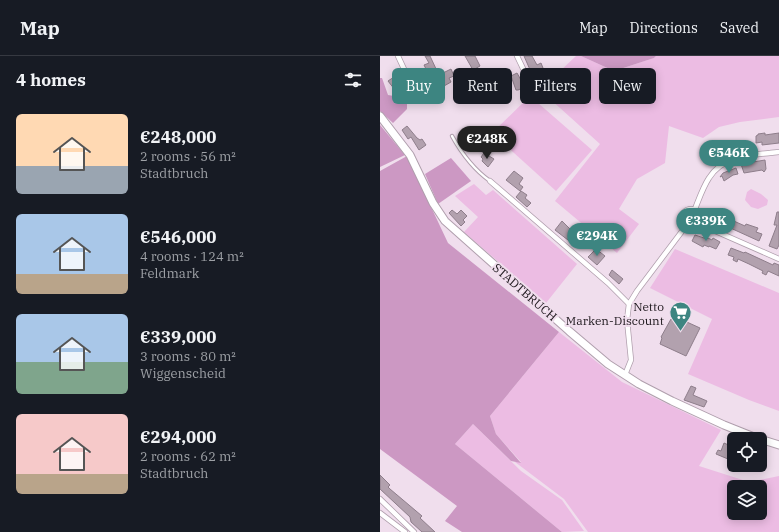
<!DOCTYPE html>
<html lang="en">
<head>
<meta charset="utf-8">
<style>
	body { margin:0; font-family:"IBM Plex Serif",serif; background:#242831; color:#f1f3f6; height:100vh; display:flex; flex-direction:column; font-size:15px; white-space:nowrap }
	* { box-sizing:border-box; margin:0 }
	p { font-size:13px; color:#9ea1a6 }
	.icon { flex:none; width:22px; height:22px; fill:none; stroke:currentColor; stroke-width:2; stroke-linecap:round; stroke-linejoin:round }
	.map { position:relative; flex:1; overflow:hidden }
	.drawer { display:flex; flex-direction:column; background:#171b24; width:380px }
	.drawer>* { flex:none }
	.hud { position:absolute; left:12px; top:12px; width:327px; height:36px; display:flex; gap:8px }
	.buttons { position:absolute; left:347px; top:376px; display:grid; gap:8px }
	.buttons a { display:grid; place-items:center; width:40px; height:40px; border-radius:6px; background:#171b24; box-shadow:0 2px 10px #0003; font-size:20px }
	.price { position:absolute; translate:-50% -34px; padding:0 9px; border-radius:14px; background:#3d8581; color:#fff; font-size:13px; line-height:26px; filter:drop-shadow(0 1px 2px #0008) }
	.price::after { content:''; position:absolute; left:50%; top:24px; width:12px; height:9px; margin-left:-6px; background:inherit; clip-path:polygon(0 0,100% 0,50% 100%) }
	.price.selected { background:#222; color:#fff }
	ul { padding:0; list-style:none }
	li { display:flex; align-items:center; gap:12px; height:100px; padding:0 16px }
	li span { display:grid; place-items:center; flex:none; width:112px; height:80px; border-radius:6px; color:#555 }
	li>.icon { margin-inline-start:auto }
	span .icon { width:48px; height:48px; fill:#fffc; stroke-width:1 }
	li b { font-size:17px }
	h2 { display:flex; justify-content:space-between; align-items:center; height:48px; padding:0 16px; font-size:17px }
	.tag { padding:0 14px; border-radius:6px; background:#171b24; box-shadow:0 2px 10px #0003; font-size:14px; line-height:36px }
	.tag.selected { background:#3d8581; color:#fff }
	header { display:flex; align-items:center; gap:24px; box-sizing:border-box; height:56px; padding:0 20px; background:#171b24; border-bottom:1px solid #363941 }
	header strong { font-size:19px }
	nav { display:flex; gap:22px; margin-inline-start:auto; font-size:14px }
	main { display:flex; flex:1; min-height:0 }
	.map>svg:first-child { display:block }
</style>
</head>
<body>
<header>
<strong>Map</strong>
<nav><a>Map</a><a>Directions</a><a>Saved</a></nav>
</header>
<main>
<section class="drawer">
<h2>4 homes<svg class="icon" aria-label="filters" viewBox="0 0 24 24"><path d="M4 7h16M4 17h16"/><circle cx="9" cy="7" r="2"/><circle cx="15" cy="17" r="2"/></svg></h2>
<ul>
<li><span style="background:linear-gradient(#ffd9b3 65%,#9aa5b1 0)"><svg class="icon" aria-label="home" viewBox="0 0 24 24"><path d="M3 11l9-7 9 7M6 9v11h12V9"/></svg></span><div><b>€248,000</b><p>2 rooms · 56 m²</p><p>Stadtbruch</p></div></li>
<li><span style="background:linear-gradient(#a9c7e8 75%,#b9a48a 0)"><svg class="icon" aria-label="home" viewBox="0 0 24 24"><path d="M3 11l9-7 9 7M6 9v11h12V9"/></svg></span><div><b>€546,000</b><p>4 rooms · 124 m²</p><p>Feldmark</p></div></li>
<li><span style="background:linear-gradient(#a9c7e8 60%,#7fa58c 0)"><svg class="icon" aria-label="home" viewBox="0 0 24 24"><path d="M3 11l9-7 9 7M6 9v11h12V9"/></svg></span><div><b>€339,000</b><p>3 rooms · 80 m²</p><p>Wiggenscheid</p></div></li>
<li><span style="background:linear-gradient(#f6c9c9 75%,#b9a48a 0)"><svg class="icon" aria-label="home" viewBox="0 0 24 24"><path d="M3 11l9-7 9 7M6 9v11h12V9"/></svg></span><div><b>€294,000</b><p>2 rooms · 62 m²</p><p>Stadtbruch</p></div></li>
</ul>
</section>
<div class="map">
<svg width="399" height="476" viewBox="0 0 399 476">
	<rect width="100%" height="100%" fill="#f0deed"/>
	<g fill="#ecbce3" fill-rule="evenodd">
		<polygon points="196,0 201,0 234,15 274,2 276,0 399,0 399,61 360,66 339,71 323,82 289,70 285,107 257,123 239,153 259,168 237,197 175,145 220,88 160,34"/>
		<polygon points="150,40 212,94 176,135 112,77"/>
		<polygon points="94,128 106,139 113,134 197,208 166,247 84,176 98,161 75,140"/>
		<polygon points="371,133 381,138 388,144 387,149 378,153 371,151 365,144 367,136"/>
		<polygon points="295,193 399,237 399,355 369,344 308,318 332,263 270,232"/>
		<path d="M179 276 242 326 341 374 319 410 369 426 399 420V476H208L184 443 135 406H141L116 378 110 360ZM354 431H380V457H354Z"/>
		<polygon points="93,368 141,415 182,444 204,475 182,476 75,388"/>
	</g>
	<g fill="#cc98c3">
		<polygon points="201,0 276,0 274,2 234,15"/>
		<polygon points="0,22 2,22 8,39 14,40 24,37 27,44 27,53 13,67 0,55"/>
		<polygon points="0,69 25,99 0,111"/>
		<polygon points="27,100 68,187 179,276 110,360 116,378 141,407 131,405 93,368 75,388 182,476 82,476 65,465 77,450 0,393 0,115"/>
		<polygon points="71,102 91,125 58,148 45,118"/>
	</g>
	<g fill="#b2a1ae" stroke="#8e7e8b">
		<polygon points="45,0 50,0 57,15 49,19 44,9 49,7"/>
		<polygon points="85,0 95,0 100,10 93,14"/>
		<polygon points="144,0 152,0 157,9 161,7 163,12 151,16"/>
		<polygon points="71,13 74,20 69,22 71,26 64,30 59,19"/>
		<polygon points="137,17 145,31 138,34 136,34 131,20"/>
		<polygon points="14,21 16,24 21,21 26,28 15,34 8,25"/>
		<polygon points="50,24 55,34 45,39 40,29"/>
		<polygon points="27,70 37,82 40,84 42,83 46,89 39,94 31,81 28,83 22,74"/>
		<polygon points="385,77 385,79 399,77 399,87 382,89 382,86 376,87 376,80 378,79 378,78"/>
		<polygon points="343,86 344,89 347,88 350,95 338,99 334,91"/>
		<polygon points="104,97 114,103 108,111 102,105 103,103 101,101"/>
		<polygon points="385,104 386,113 384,116 382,114 364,117 361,108"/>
		<polygon points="356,112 358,118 353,119 344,125 342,120 340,121 343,117"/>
		<polygon points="134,115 143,122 139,128 143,131 140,135 126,124"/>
		<polygon points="141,135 147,139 145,142 151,147 147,151 136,141"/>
		<polygon points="72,154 77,158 81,154 87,160 83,164 85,166 81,170 69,157"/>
		<polygon points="397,156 399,156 399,189 397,193 389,190 397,169 394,169"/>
		<polygon points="338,158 365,170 366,168 378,172 376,176 382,178 379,185 335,165"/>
		<polygon points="182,165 194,177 195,175 204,183 197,191 175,174"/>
		<polygon points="315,179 327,183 328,182 332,184 333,182 340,186 336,193 329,190 329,191 324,189 323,191 312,185"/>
		<polygon points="351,192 364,197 365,196 393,209 394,207 399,209 399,220 388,215 386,219 382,217 383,215 369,208 358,203 357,206 353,204 354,201 348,199"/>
		<polygon points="216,193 225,200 217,209 208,201"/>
		<polygon points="232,214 243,223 239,228 229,219"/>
		<polygon points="298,262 320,272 306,300 280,288 282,282 281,281 291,263 296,265"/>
		<polygon points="311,330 316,332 313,339 327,345 324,351 304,344"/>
		<polygon points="344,387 353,391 348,403 336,398 338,394 341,395"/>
		<polygon points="0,419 10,429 8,431 10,433 42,460 40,462 55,476 42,476 31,466 30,461 0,433"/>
	</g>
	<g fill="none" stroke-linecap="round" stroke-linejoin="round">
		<defs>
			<path id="lane" d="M72 80C82 98 93 113 110 125"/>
			<g id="street">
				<polyline points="18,0 30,26 35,41"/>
				<polyline points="137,0 149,25"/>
				<polyline points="110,125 228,227 249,248"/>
				<circle cx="311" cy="162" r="9"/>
				<path d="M315 153C319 143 323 131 329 122 344 98 374 99 399 96"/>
				<polyline points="320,167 333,174 399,203"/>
				<polyline points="245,319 251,304 247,264 249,248 257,235 306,170"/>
				<polyline points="0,443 34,476"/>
				<polyline points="0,457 25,476"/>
			</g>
			<g id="secondary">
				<polyline points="0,60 30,99 53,147 65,165 189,275 228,308 259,328 292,345 344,369 379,383"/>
				<polyline points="380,383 399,389"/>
			</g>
		</defs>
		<use href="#lane" stroke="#b09fad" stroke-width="4.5"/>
		<use href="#street" stroke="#b09fad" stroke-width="6"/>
		<use href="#secondary" stroke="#b09fad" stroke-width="9"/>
		<use href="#lane" stroke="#fff" stroke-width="2.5"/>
		<use href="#street" stroke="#fff" stroke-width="4.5"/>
		<use href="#secondary" stroke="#fff" stroke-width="7"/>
	</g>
	<defs>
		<symbol id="supermarket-pin" viewBox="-11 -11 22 30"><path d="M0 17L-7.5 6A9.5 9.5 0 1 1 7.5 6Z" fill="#3d8581" stroke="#f0deed"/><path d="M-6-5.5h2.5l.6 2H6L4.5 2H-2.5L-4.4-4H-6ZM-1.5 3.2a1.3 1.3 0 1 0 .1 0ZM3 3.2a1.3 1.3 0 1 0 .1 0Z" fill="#fff"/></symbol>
	</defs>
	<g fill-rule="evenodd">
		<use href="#supermarket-pin" x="288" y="244" width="25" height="34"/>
	</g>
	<g text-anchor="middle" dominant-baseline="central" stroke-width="4" stroke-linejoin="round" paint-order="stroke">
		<g font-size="12" fill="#1d171c" stroke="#f0deed">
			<text transform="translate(145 236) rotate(41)">STADTBRUCH</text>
		</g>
		<g font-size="12" fill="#1d171c" stroke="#f0deed" text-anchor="end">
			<text x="284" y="250">Netto<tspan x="284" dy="14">Marken-Discount</tspan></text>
		</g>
	</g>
</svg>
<div class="buttons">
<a><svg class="icon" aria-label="locate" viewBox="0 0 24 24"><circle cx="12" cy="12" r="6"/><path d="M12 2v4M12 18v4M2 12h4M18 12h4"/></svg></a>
<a><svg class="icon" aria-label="layers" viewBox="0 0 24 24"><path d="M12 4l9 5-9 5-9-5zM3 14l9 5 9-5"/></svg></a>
</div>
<b class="price selected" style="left:107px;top:104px">€248K</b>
<b class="price" style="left:349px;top:118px">€546K</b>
<b class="price" style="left:326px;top:186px">€339K</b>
<b class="price" style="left:217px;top:201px">€294K</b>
<div class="hud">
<a class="tag selected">Buy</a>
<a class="tag">Rent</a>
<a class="tag">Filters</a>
<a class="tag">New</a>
</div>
</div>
</main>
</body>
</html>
